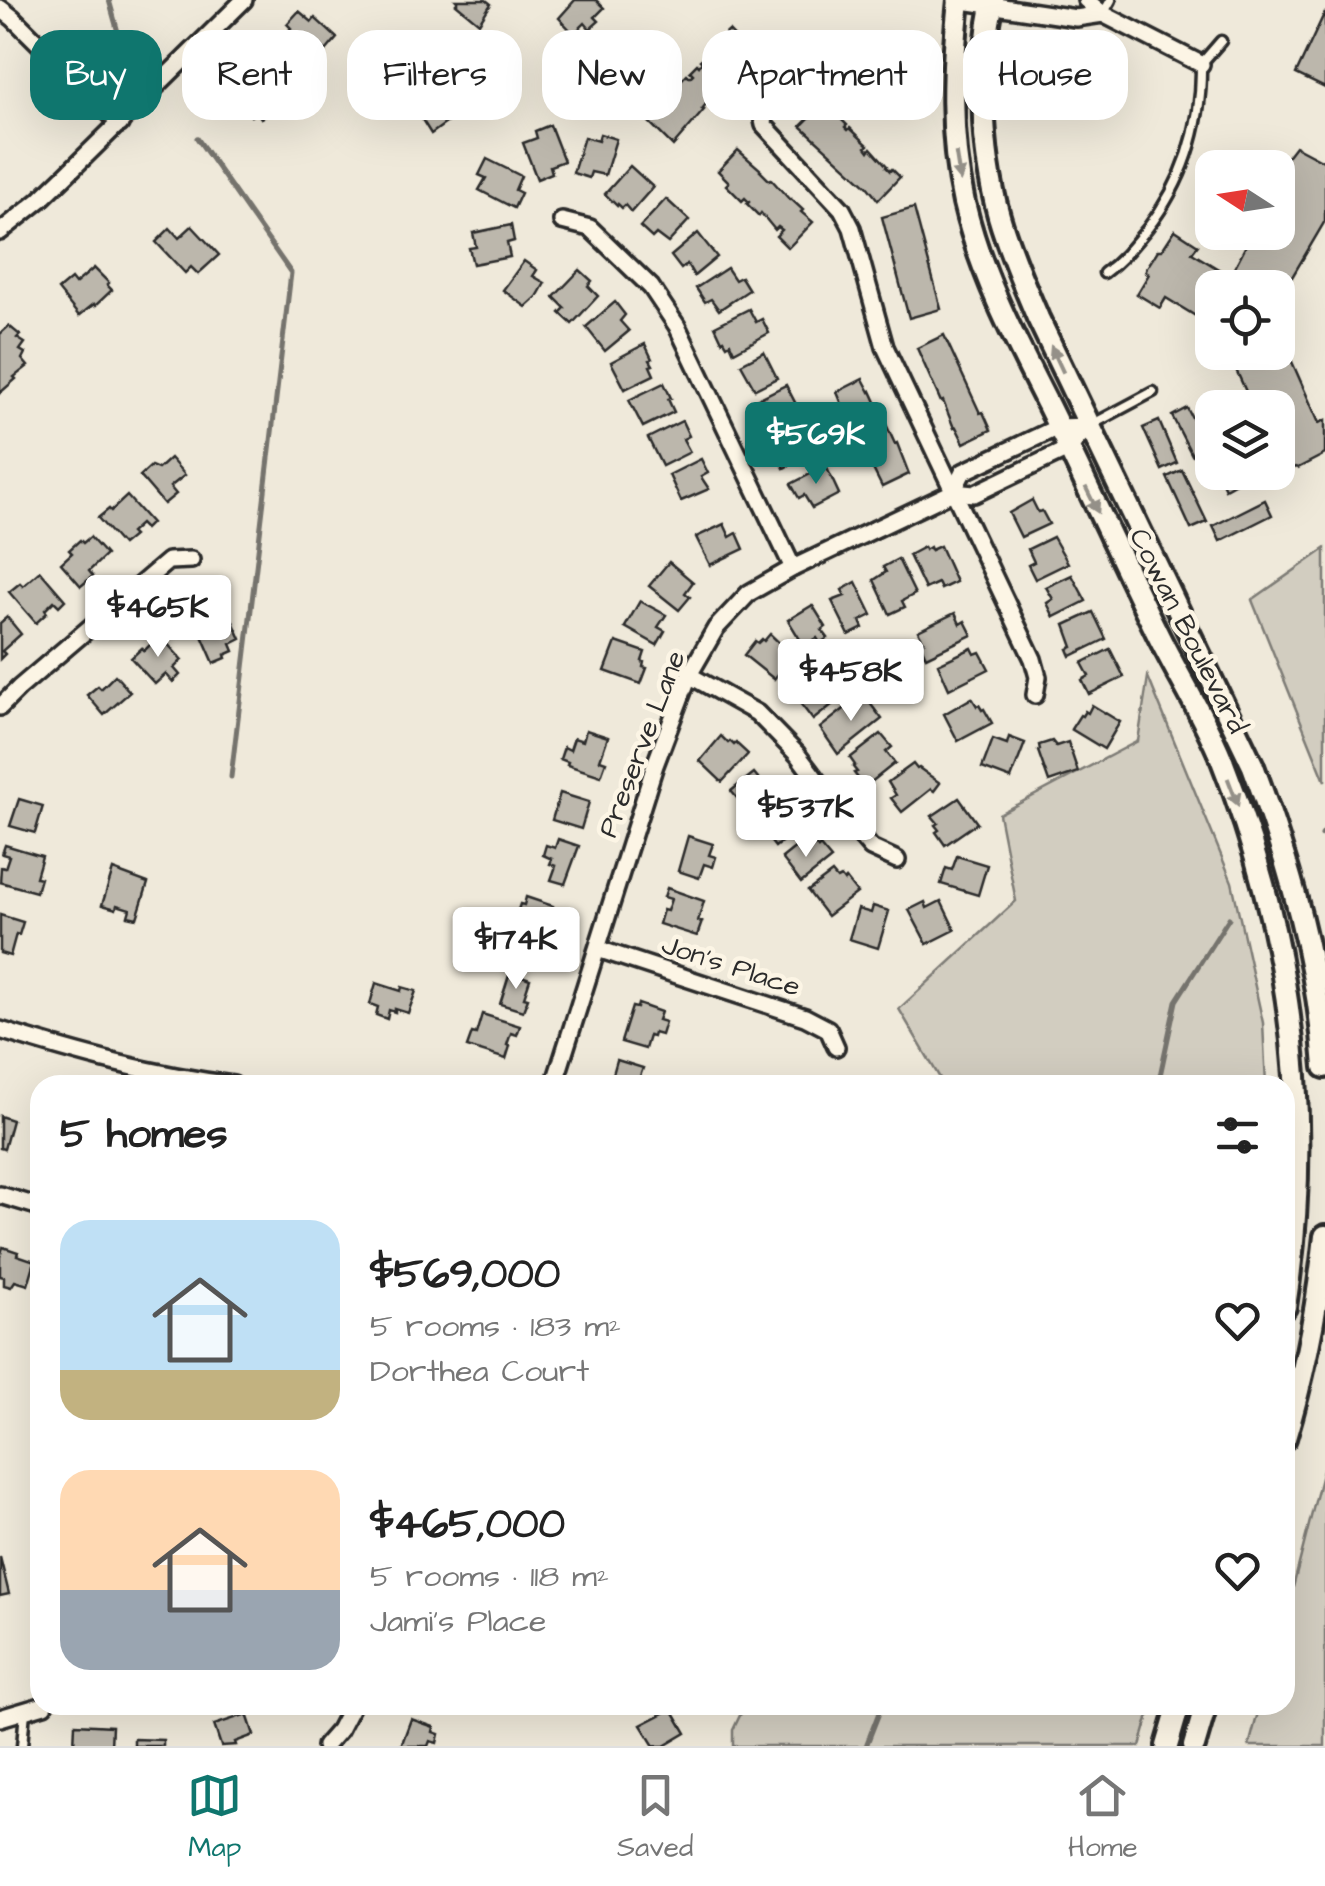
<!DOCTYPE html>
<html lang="en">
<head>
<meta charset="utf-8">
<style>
	body { margin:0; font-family:"Architects Daughter",sans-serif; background:#f6f6f6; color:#222; height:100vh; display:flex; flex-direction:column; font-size:38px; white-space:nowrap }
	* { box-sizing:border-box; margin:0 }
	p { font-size:32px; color:#767676 }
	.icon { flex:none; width:55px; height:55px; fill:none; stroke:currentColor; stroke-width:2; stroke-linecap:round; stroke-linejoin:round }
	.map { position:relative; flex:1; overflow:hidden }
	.sheet { position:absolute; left:30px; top:1075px; width:1265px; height:640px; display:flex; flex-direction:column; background:#fff; border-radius:30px; box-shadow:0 10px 40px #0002 }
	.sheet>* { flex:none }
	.guide { position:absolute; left:30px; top:30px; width:1265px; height:90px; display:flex; gap:20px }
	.needle { width:65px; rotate:282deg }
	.buttons { position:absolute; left:1195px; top:150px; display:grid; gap:20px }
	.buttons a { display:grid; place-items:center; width:100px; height:100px; border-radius:20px; background:#fff; box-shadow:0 10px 40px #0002; font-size:50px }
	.price { position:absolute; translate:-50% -85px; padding:0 22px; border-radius:10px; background:#fff; color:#222; font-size:32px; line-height:65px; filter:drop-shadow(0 2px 5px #0008) }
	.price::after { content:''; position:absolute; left:50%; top:60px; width:30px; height:22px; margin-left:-15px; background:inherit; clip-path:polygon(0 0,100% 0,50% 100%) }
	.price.selected { background:#0f766e; color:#fff }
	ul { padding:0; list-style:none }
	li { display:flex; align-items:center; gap:30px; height:250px; padding:0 30px }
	li span { display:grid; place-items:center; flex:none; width:280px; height:200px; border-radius:30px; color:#555 }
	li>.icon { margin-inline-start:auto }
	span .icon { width:120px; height:120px; fill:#fffc; stroke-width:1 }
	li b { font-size:42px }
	h2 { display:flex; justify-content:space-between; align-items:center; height:120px; padding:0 30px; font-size:42px }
	.chip { padding:0 35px; border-radius:30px; background:#fff; box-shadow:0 10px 40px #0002; font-size:35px; line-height:90px }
	.chip.selected { background:#0f766e; color:#fff }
	.tab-bar { display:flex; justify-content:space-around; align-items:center; height:140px; border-top:2px solid #e0e0e0; background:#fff; font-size:28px; color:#767676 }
	.tab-bar a { display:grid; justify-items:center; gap:5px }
	.tab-bar .selected { color:#0f766e }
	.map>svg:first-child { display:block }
</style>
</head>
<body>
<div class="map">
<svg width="1325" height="1746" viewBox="0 0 1325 1746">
	<rect width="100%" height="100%" fill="#efe9da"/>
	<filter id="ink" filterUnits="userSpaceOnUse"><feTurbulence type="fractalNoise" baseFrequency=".01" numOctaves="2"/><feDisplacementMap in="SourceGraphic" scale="20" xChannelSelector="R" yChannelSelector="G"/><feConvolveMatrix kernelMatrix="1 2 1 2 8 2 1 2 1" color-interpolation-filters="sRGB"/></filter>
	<g filter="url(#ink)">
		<g fill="#d2cdc0" stroke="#7e7c76" stroke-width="2.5">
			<polygon points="1325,549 1325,781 1252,600"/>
			<polygon points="1148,677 1232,882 1263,1023 1266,1085 944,1085 899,1009 1016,901 999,814 1138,741"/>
			<polygon points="1325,1462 1325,1746 1249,1746 1260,1705 1285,1705 1285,1619"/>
			<polygon points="745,1705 1152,1705 1140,1746 733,1746 733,1730"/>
		</g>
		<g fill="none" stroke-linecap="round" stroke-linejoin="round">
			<g stroke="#75736d" stroke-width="5">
				<polyline points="109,0 121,43"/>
				<polyline points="197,138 291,273 231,777"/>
				<polyline points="1322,835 1325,831"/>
				<polyline points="1158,1085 1176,1001 1229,918"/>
				<polyline points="866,1746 882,1705"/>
			</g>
		</g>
		<g fill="#bcb7ac" stroke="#2b2b2b" stroke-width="2.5">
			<polygon points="456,0 486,0 491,4 479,23 456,4 458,2"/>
			<polygon points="575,0 596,0 604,8 595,17 599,21 590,29 585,23 574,34 559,18"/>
			<polygon points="299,11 312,22 315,18 337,38 326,51 321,46 316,51 309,59 314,63 306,73 276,46 291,28 287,24"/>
			<polygon points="1325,12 1325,88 1296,74"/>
			<polygon points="729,31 751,54 729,75 702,109 704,110 673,146 648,121 660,109 676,85 687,74 690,77 693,74 690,71 697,64 699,66 702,62 700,60 723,42 720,39"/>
			<polygon points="267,60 292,97 261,118 257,112 251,116 236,96 262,83 254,70"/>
			<polygon points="430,86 442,107 444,106 453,118 431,134 421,118 423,116 419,110 412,115 405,104"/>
			<polygon points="824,103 832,111 830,113 834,117 836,115 840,118 847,125 845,127 848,130 850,128 868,145 866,147 869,151 871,148 887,166 886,167 890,171 892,169 900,177 878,200 867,186 801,126"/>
			<polygon points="550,125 564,161 550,166 552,173 537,179 523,143 537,138 535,131"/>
			<polygon points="600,134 616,139 605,175 591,172 589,178 573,173 584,137 598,141"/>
			<polygon points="1295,146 1325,162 1325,221 1278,301 1278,288 1212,288 1212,326 1166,298 1160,308 1137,294 1149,274 1146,272 1146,269 1158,250 1162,250 1175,230 1198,245 1192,253 1230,276 1253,232 1278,232 1278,195 1289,178 1280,172 1283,166 1282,163"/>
			<polygon points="738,150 761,170 760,171 769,180 771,179 790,200 791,199 803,210 801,212 813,222 788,248 776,236 782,230 778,227 775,230 761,213 759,216 747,204 749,202 745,198 742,201 726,185 729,182 718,171"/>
			<polygon points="487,159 521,176 515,190 521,193 514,208 479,190 486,178 479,175"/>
			<polygon points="630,166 653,187 631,212 625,205 622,208 618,204 617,206 605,194"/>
			<polygon points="666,199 689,220 668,243 656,234 652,238 640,227"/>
			<polygon points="914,208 941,309 909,318 882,217"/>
			<polygon points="511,225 514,241 507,243 510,257 473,264 469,248 476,247 473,233"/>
			<polygon points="192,226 219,255 198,274 191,267 185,273 156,242 170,228 179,238"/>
			<polygon points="698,233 717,257 694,276 687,264 681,269 671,256"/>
			<polygon points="524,261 537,270 533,276 545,283 537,297 526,307 503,290"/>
			<polygon points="94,268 109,283 107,285 112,290 95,306 94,304 79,316 58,290 71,279 75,284"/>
			<polygon points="727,268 735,280 741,277 749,290 719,310 711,299 705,302 696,288"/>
			<polygon points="580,270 592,281 588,286 598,296 572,324 560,313 565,308 554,297"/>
			<polygon points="615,302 625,315 620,321 629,331 605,351 586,327"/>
			<polygon points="749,309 756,322 762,319 769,333 734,352 730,343 727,345 724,340 722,341 715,326"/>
			<polygon points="9,326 20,335 17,338 25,343 20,350 25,353 22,359 28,366 14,377 16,379 0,393 0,334"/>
			<polygon points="1278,330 1319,423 1325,420 1325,454 1298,468 1295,467 1274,477 1272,472 1278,472 1278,408 1253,407 1228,352 1278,352"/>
			<polygon points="944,335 980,413 983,412 991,430 964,443 956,427 954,428 943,401 941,402 917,348"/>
			<polygon points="645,344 652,359 650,360 653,365 650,366 654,375 625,389 611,362"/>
			<polygon points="764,352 777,378 755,389 741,364"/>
			<polygon points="863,379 870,392 871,391 895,444 897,443 909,474 882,487 873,469 876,468 874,464 871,466 862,444 864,443 858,431 856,432 849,413 846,414 837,392"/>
			<polygon points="664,383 671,398 668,399 674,412 643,427 629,400"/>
			<polygon points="786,385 800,412 772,426 765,414 759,417 752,402"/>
			<polygon points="1187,408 1207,447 1192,455 1172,416"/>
			<polygon points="682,421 689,436 683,439 690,452 662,466 648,438"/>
			<polygon points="1159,421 1177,463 1162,470 1143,428"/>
			<polygon points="805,423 818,450 784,468 776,452 783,449 777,436"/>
			<polygon points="170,458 185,475 170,487 176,494 164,504 140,476 151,466 158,469"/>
			<polygon points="701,459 708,473 701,477 709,489 681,501 669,475"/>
			<polygon points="826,466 839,494 812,508 804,495 799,498 791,484"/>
			<polygon points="1182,470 1207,522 1191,529 1167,477"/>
			<polygon points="1217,472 1236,472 1241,480 1225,489"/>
			<polygon points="127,496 151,523 145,529 140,524 130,533 133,536 122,545 98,518 109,509 111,511"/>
			<polygon points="1032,500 1038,512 1042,511 1049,524 1021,537 1009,513"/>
			<polygon points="1265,500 1272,515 1220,541 1213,526"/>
			<polygon points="724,524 730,537 737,533 744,549 710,565 696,537"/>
			<polygon points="90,537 106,555 89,571 93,576 81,586 61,563 72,553 69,550 80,540 83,543"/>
			<polygon points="1053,537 1068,563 1035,579 1028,565 1034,562 1028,549"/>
			<polygon points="940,546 956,582 941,589 938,583 925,589 909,555 924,547 925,550 930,547 931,550"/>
			<polygon points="898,559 915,594 902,601 905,607 890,614 874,580 886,572 883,567"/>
			<polygon points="669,562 693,582 685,593 690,597 679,610 649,586"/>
			<polygon points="40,571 65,600 59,606 54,601 45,610 47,613 36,623 9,592 20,583 23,586"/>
			<polygon points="1072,575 1086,601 1054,617 1047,603 1053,599 1046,587"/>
			<polygon points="856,582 872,615 860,621 863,628 849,635 832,601 845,596 842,590"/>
			<polygon points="640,601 666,615 658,627 665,631 657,645 625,627"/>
			<polygon points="811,606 813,606 826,627 822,630 828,638 820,643 817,638 804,646 788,620"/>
			<polygon points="1093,612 1106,639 1071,656 1068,649 1073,647 1065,625"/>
			<polygon points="955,613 960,624 965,621 972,635 926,657 920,644 924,642 918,631"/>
			<polygon points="230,615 241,639 231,644 234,651 225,655 226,658 214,663 196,622 209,616 213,623"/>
			<polygon points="7,617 21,634 2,651 5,654 0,659 0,623"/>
			<polygon points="156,631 182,660 174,668 180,675 173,682 166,674 155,684 131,658 142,648 144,651 154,641 150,637"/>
			<polygon points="770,634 793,656 774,679 744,655 755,641 758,643 762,639 764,641"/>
			<polygon points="616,642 645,652 642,661 644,662 643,667 647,668 641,684 605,671"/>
			<polygon points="972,648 975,654 980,652 989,669 949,689 938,664"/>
			<polygon points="1110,649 1124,677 1089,694 1082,680 1089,676 1082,663"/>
			<polygon points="829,668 839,680 834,685 843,696 813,720 800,703 805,699 798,691"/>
			<polygon points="115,675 130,692 104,715 87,695 98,686 101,689"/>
			<polygon points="863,694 882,719 838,754 820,728"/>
			<polygon points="972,698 977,706 979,705 982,710 984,709 992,723 958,741 944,714"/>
			<polygon points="1092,705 1120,722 1104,749 1071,729 1080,715 1082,716 1085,711 1088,713"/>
			<polygon points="586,730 608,737 600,760 606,762 601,776 567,765 568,762 560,759 564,747 570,750 574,738 583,741"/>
			<polygon points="881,734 892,747 886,752 895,763 865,787 854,773 857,772 853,767 855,765 850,758"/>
			<polygon points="721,736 728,743 730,741 734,745 736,743 748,754 722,782 700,761"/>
			<polygon points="1009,737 1025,743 1011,779 982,768 993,739 1007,744"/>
			<polygon points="1052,741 1056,746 1068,742 1078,772 1049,782 1038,751 1040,750 1039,745"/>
			<polygon points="913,764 917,769 919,768 940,783 934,791 931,789 902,812 891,798 896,795 888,782"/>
			<polygon points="754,773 772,795 752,811 740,795 737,798 731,791"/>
			<polygon points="560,793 589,802 581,829 552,820"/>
			<polygon points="959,798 977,823 945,845 936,832 939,830 935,825 938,823 932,816"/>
			<polygon points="19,799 43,806 35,833 10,826"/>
			<polygon points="776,809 795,831 775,847 757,824"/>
			<polygon points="688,836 713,844 709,855 716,857 713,867 704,864 699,878 678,871"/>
			<polygon points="807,838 813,845 815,844 818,848 820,846 831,859 801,883 782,858"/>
			<polygon points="558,839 579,846 565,884 551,880 556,866 550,864 552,859 543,855 546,845 555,848"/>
			<polygon points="5,845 42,856 36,877 40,878 36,892 0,882 1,867 5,868 9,856 2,854"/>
			<polygon points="957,856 987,865 978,895 941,884 946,868 952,870"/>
			<polygon points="113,870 148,883 137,918 128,916 130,909 117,905 116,909 102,905"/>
			<polygon points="832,873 837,879 841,877 844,881 846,879 857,893 827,916 808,891"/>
			<polygon points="667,888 704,901 698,921 702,922 697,936 659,924 663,910 667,911 671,899 664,897"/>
			<polygon points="526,897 553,906 545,940 515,930 520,917 516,916 520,904 524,905"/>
			<polygon points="941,901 955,930 927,944 909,910 925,902 927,908"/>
			<polygon points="873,906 889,911 878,948 849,939 858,909 871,913"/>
			<polygon points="0,915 23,922 19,935 16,934 10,956 0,953"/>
			<polygon points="510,972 530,979 524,997 528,998 523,1011 500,1004"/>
			<polygon points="376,983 401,991 402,987 416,991 408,1013 395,1009 395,1012 389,1010 387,1019 376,1015 378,1007 370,1004"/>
			<polygon points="638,1004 661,1012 658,1020 665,1022 661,1035 654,1033 653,1037 649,1036 645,1049 621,1042 632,1007 637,1008"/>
			<polygon points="482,1014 520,1026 517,1035 511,1033 507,1045 510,1046 506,1059 467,1047 472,1033 476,1034"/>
			<polygon points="617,1060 643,1068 639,1079 645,1081 644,1085 610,1085"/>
			<polygon points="0,1116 12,1120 4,1149 0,1148"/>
			<polygon points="3,1247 18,1252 17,1255 35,1261 28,1285 15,1281 11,1287 4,1285 4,1277 0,1276 0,1257"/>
			<polygon points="0,1557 9,1594 0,1596"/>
			<polygon points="672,1709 686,1733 664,1746 654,1746 641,1725"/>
			<polygon points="247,1714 254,1735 235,1742 236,1745 221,1746 214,1725"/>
			<polygon points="411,1719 434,1727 433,1732 439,1734 437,1743 430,1741 428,1746 401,1746"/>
			<polygon points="75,1724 112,1726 111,1746 74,1746"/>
			<polygon points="134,1739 163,1740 163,1746 134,1746"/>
		</g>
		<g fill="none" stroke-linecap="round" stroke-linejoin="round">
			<defs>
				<g id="lane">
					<polyline points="1103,14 1111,0"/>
					<path d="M1104 273C1122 260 1132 247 1147 229 1185 180 1202 125 1201 64L1221 41"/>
					<polyline points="1093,424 1153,392"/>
					<polyline points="22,1746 25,1711"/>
				</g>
				<g id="street">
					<polyline points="956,0 1076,18 1103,14"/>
					<polyline points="1086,0 1103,14 1201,64"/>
					<polyline points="0,8 13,18 120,124"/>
					<polyline points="760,106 764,125 842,209 852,228 885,347 1033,659 1038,677 1035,695"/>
					<polyline points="562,221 590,228 651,287 677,326 793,568"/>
					<polyline points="0,232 40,200 67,174 244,0"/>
					<polyline points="953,492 963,472 1058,427 1089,426"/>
					<polyline points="689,675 757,713 797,754 846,819 871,848 897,860"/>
					<polyline points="0,707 19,688 168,561 191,560"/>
					<polyline points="598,949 805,1017 828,1029 836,1047"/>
					<path d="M0 1030C78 1054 152 1075 233 1085"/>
					<polyline points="554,1085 655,765 689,675 716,628 749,593 793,568 953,492 974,494 1051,457 1068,449 1089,426"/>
					<polyline points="0,1195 40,1207"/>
					<polyline points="0,1718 44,1705"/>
					<polyline points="325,1746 339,1730 352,1705"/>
				</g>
				<g id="secondary">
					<path d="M959 0C952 68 949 136 964 203 981 275 1015 340 1048 405 1086 482 1121 560 1159 637 1179 677 1204 717 1221 758 1292 935 1314 1118 1285 1307"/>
					<path d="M993 0C979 69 980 148 999 216 1009 251 1024 285 1038 318L1253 766C1289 863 1318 963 1325 1067"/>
					<path d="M1285 1438C1305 1372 1318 1304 1325 1236"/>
					<polyline points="1167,1746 1179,1705"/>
					<polyline points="1194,1746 1206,1705"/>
				</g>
			</defs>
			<use href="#lane" stroke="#2b2b2b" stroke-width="15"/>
			<use href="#street" stroke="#2b2b2b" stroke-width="22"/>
			<use href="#secondary" stroke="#2b2b2b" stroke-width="28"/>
			<use href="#lane" stroke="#fcf5e5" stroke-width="8"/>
			<use href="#street" stroke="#fcf5e5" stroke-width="15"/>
			<use href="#secondary" stroke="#fcf5e5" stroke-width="20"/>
		</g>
		<defs><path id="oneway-solid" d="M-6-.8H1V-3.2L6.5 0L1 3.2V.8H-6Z" transform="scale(2.5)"/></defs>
		<g fill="#949088">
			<use href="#oneway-solid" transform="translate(958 167) rotate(81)"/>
			<use href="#oneway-solid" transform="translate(1057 359) rotate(-115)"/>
			<use href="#oneway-solid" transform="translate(1092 500) rotate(64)"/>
			<use href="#oneway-solid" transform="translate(1233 792) rotate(69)"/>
		</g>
	</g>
	<g text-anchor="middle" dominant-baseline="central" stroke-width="9" stroke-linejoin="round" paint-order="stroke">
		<g font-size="28" fill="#2b2b2b" stroke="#fcf5e5">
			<text transform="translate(1188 631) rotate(63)">Cowan Boulevard</text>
			<text transform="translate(642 744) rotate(-69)">Preserve Lane</text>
			<text transform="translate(731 966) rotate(18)">Jon's Place</text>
		</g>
	</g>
</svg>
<div class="buttons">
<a><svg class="needle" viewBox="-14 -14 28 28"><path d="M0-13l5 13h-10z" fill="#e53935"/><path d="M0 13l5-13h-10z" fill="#767676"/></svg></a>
<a><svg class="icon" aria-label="locate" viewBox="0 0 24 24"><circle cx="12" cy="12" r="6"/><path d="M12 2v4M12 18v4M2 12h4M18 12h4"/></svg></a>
<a><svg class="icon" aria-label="layers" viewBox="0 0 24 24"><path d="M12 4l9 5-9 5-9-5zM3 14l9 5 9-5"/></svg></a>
</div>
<b class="price selected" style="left:816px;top:487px">$569K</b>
<b class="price" style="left:158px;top:660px">$465K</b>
<b class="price" style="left:851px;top:724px">$458K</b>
<b class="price" style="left:806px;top:860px">$537K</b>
<b class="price" style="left:516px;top:992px">$174K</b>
<div class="guide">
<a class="chip selected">Buy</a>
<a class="chip">Rent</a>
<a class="chip">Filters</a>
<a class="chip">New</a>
<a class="chip">Apartment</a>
<a class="chip">House</a>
</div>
<section class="sheet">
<h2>5 homes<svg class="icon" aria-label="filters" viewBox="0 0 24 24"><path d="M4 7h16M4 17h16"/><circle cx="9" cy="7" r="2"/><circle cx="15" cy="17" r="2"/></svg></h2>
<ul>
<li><span style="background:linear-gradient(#bfe0f5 75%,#c2b280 0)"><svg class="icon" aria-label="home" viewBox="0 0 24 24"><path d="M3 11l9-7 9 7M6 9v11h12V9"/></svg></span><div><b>$569,000</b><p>5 rooms · 183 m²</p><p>Dorthea Court</p></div><svg class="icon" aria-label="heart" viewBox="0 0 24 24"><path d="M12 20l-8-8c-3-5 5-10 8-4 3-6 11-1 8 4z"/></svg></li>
<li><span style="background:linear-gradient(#ffd9b3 60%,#9aa5b1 0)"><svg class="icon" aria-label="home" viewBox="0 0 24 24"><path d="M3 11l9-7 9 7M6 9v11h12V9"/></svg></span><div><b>$465,000</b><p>5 rooms · 118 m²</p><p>Jami's Place</p></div><svg class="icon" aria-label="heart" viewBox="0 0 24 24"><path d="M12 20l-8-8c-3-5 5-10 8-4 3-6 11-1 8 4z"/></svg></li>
</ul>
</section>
</div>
<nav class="tab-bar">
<a class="selected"><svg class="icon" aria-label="map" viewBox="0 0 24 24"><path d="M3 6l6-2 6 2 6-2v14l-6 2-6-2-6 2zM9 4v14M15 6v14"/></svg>Map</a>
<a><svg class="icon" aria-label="saved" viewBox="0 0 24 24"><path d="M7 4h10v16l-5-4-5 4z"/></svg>Saved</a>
<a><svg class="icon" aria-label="home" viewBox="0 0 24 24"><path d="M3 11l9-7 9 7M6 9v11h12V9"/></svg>Home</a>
</nav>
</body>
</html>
